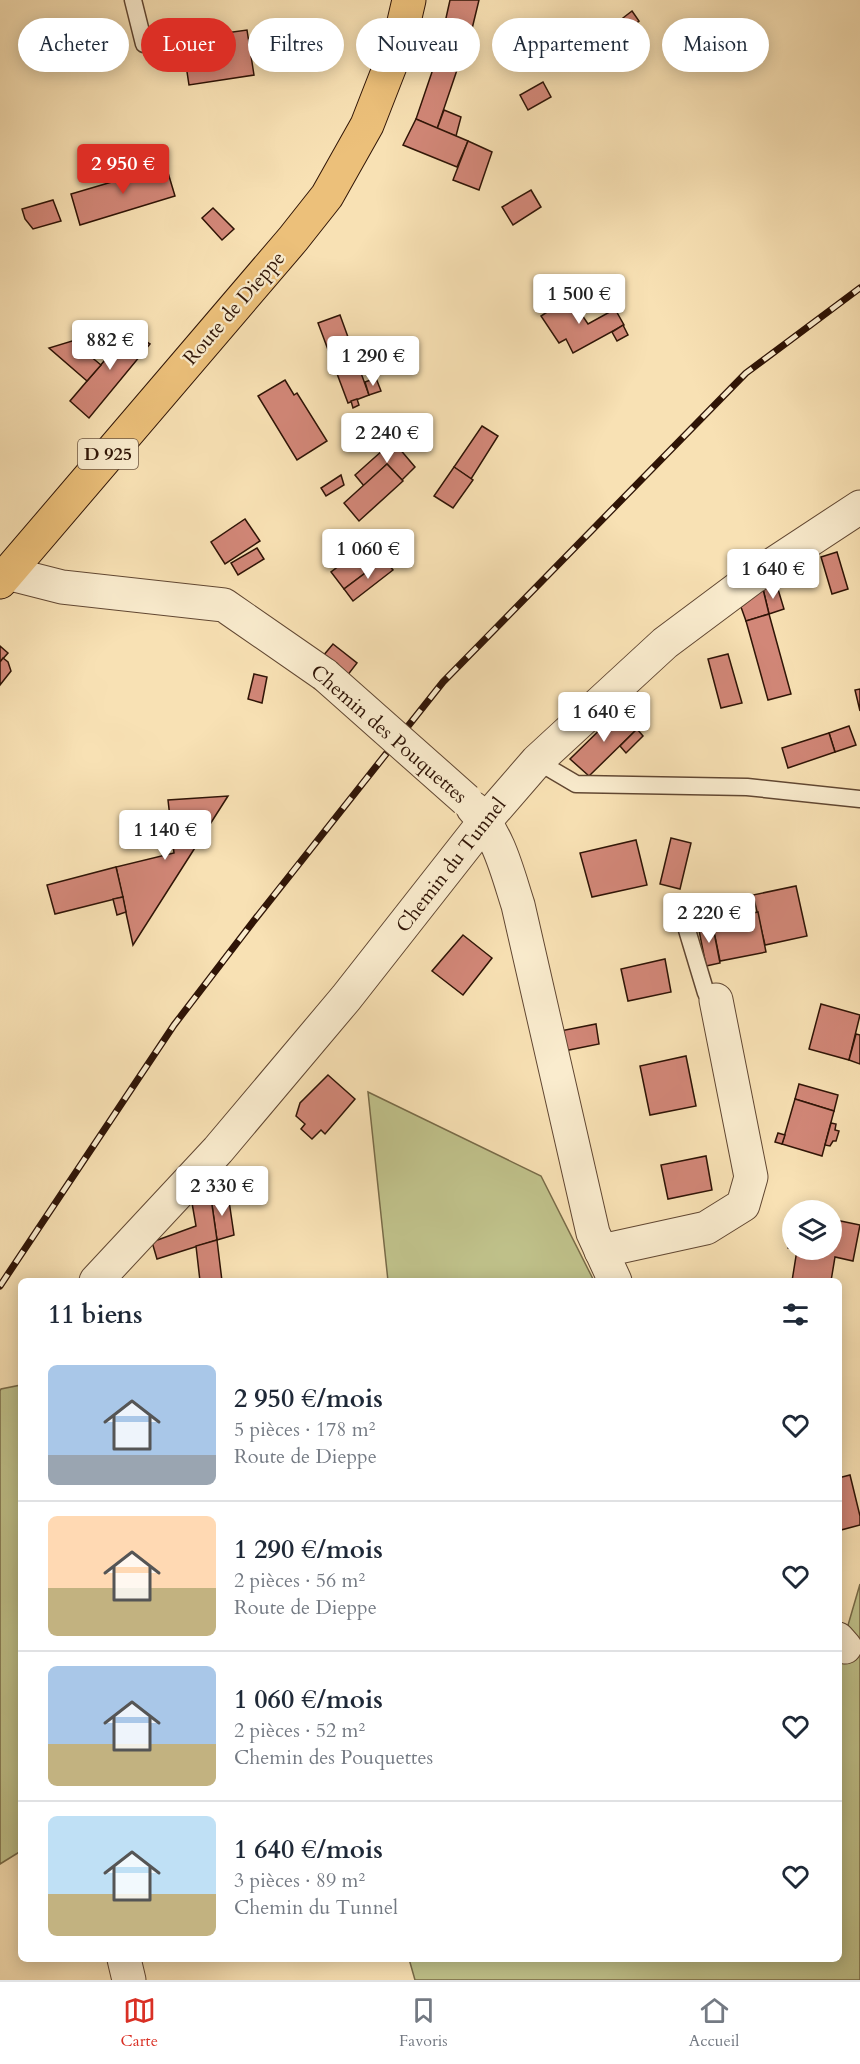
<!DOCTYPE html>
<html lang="fr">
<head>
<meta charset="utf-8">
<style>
	body { margin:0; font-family:Cardo,serif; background:#f2f2f3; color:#1f2937; height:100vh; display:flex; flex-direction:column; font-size:22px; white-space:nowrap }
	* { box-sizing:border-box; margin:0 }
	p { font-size:20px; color:#747a83 }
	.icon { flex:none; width:33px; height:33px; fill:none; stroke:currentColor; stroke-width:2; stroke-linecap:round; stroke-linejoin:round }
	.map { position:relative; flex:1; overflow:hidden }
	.sheet { position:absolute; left:18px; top:1278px; width:824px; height:684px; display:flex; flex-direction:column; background:#fff; border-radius:9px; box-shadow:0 3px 15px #0003 }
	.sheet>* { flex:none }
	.banner { position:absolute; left:18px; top:18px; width:825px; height:54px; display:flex; gap:12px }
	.controls { position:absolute; left:782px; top:1200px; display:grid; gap:12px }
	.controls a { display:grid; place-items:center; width:60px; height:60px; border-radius:50%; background:#fff; box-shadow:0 3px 15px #0003; font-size:30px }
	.price { position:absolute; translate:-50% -51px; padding:0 14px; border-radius:6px; background:#fff; color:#222; font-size:20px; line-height:39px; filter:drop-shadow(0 2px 3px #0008) }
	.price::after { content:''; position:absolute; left:50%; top:36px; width:18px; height:14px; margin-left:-9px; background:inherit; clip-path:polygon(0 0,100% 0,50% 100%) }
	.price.selected { background:#d93025; color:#fff }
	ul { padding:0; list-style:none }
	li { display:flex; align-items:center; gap:18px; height:150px; padding:0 30px }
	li+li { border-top:2px solid #e0e1e3 }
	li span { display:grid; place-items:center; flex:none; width:168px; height:120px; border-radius:9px; color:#555 }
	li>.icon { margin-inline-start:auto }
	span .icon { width:72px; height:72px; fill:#fffc; stroke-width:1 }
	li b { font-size:26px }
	h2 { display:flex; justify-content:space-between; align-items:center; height:72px; padding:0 30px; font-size:26px }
	.tag { padding:0 21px; border-radius:27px; background:#fff; box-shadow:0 3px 15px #0003; font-size:21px; line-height:54px }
	.tag.selected { background:#d93025; color:#fff }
	.menu { display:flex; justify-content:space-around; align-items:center; height:84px; border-top:2px solid #e0e1e3; background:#fff; font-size:16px; color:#747a83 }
	.menu a { display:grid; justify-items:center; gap:3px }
	.menu .selected { color:#d93025 }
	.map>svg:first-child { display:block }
</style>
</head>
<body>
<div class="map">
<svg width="860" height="1980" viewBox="0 0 860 1980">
	<rect width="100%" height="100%" fill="#f8e1b4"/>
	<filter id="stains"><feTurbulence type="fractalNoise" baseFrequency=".00333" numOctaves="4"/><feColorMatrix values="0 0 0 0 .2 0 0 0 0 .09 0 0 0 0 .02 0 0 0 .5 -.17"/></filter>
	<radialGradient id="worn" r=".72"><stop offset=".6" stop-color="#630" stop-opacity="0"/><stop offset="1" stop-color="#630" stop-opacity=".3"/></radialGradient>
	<g fill="#c0c28b" stroke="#786b48" stroke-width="1.5">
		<polygon points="368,1092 541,1176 594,1281 388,1281"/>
		<polygon points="21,1385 21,1851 0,1864 0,1391 1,1389"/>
		<polygon points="860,1584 860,1980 415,1980 409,1959 838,1959 839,1656"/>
	</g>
	<g fill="#d28778" stroke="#2f1406" stroke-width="1.5">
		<polygon points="450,0 479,0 471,33 444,27"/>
		<polygon points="632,11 639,21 589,61 580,51"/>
		<polygon points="247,30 254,75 189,85 182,39"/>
		<polygon points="442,33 465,38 457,70 437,129 416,119 433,69"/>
		<polygon points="543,82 551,97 528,110 520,95"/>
		<polygon points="444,110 461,117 456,136 437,129"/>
		<polygon points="416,119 468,141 457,167 403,145"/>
		<polygon points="468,141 492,152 479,190 453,180"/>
		<polygon points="166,157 168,165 152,170 150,161"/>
		<polygon points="166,166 175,196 80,225 71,194"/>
		<polygon points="531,190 541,207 513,225 502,207"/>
		<polygon points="53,200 61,221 33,229 25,219 22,209"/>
		<polygon points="213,208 234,229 222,240 202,218"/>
		<polygon points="570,297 588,324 615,309 624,325 573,353 566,339 559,343 541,316"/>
		<polygon points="340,315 369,395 348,403 318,323"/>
		<polygon points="623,325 628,335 617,341 612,332"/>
		<polygon points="130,331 150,344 89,418 70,401 116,347 101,335"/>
		<polygon points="72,341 101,365 87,381 49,348"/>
		<polygon points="376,378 381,391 369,395 365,382"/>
		<polygon points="285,380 294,395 297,393 327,441 297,460 258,396"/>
		<polygon points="357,399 359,405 353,408 351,401"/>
		<polygon points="482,426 498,436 471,479 454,467"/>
		<polygon points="393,441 415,467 402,480 387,464 364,486 355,475"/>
		<polygon points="387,464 403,481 359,521 344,503"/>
		<polygon points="454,467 473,480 453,508 434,496"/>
		<polygon points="341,475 344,485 326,496 321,488"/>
		<polygon points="245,519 260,541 225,564 211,542"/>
		<polygon points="368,544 381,561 344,589 331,572"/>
		<polygon points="257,548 264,559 238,575 231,563"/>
		<polygon points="837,552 848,589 832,594 821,557"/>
		<polygon points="384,559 393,570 353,601 344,589"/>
		<polygon points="777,586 784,609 769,614 763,589"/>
		<polygon points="763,589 769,614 746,621 741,607"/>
		<polygon points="769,614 791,694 768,700 746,621"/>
		<polygon points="333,644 357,663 347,676 323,656"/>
		<polygon points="0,646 8,653 0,662"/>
		<polygon points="728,654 742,703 721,708 708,659"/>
		<polygon points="3,658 8,662 11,671 0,685 0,662"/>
		<polygon points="254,674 267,677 262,703 248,699"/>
		<polygon points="860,689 860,711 855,690"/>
		<polygon points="620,710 637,729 589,776 570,759"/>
		<polygon points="849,726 856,745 835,752 829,733"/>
		<polygon points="637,729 643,736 626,753 620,746"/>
		<polygon points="829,733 835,752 788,768 782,748"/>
		<polygon points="228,796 133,945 116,867 174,853 168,800"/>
		<polygon points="671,838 691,843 680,889 660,884"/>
		<polygon points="636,840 647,885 592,897 580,853"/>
		<polygon points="116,867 123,897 55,914 47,885"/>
		<polygon points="796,886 807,936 765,945 753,895"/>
		<polygon points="123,897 126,912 117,915 113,899"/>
		<polygon points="758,912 766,952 720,961 712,922"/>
		<polygon points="712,922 720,963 706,966 698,925"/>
		<polygon points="463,935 492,958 463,995 432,971"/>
		<polygon points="665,959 671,992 628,1001 621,969"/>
		<polygon points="821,1004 860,1015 849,1060 809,1049"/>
		<polygon points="596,1024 599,1044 559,1052 555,1032"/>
		<polygon points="856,1034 860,1035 860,1064 849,1060"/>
		<polygon points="686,1056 696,1106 650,1115 640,1066"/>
		<polygon points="328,1075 355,1099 325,1134 321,1130 312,1139 301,1129 305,1124 296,1116 300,1103"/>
		<polygon points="799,1084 838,1095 834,1111 795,1099"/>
		<polygon points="795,1099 834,1111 822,1156 782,1144"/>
		<polygon points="831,1123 836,1124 835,1130 839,1131 836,1141 833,1141 830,1146 825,1145"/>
		<polygon points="778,1133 785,1135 782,1144 775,1142"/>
		<polygon points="706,1156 712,1190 668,1199 661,1165"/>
		<polygon points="228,1194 234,1235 217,1240 211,1198"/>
		<polygon points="211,1198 217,1240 157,1259 152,1242 196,1226 192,1203"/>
		<polygon points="831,1219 860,1225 853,1261 835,1257 831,1281 792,1281 797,1250 831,1250"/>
		<polygon points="792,1226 792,1249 788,1248"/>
		<polygon points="217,1240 222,1281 200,1281 196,1246"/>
		<polygon points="850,1475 860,1516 860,1525 841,1530 838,1518 838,1478"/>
	</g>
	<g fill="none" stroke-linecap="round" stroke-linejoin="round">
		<defs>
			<g id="lane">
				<polyline points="133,0 144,44"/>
				<polyline points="537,761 576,784 747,787 860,799"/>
				<polyline points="681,910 706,993 716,1000"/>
			</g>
			<g id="street">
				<polyline points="7,573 62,587 224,605 325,675"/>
				<path d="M473 808C499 835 507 871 518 905L593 1233 615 1281"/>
				<polyline points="601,1251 706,1228 743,1205 751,1177 716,1000"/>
				<polyline points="96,1281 218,1150 346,998 485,821 537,761 665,643 752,578 860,507"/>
				<polyline points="838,1639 845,1647"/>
				<polyline points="124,1959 129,1980"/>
			</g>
			<polyline id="primary" points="0,582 293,239 327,196 367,125 399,43 409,0"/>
		</defs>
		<use href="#lane" stroke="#614732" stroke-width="19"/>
		<use href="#street" stroke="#614732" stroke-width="35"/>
		<use href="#primary" stroke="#2f1406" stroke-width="35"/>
		<use href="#lane" stroke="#faecce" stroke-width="16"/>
		<use href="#street" stroke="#faecce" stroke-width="33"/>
		<use href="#primary" stroke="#ecc07a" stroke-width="33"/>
		<defs>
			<polyline id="rail" points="0,1286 174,1025 256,918 443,682 746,373 860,288"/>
		</defs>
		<use href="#rail" stroke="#2f1406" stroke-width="7"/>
		<use href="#rail" stroke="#faecce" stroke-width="4.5" stroke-dasharray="14" stroke-linecap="butt"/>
		<defs>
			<polyline id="street-bridge" points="325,675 466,800"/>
		</defs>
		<use href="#street-bridge" stroke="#614732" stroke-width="35" stroke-linecap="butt"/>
		<use href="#street-bridge" stroke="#faecce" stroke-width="33"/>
	</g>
	<g text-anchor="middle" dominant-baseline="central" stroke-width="4.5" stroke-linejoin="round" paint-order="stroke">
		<rect fill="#faecce" stroke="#6c5542" stroke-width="1.5" x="78" y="439" width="60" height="30" rx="4.5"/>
		<g font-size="18" font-weight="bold" fill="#2f1406">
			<text x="108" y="454">D 925</text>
		</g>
		<g font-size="20" fill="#2f1406" stroke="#faecce">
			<text transform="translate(234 308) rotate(-49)">Route de Dieppe</text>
			<text transform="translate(389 734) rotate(41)">Chemin des Pouquettes</text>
			<text transform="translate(451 865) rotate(-52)">Chemin du Tunnel</text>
		</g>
	</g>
	<rect width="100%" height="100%" filter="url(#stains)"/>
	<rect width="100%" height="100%" fill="url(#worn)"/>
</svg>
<div class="controls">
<a><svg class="icon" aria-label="layers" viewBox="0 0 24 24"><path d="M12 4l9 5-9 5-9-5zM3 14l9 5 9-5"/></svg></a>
</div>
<b class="price selected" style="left:123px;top:195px">2 950 €</b>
<b class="price" style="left:579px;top:325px">1 500 €</b>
<b class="price" style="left:110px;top:371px">882 €</b>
<b class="price" style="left:373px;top:387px">1 290 €</b>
<b class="price" style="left:387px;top:464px">2 240 €</b>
<b class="price" style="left:368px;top:580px">1 060 €</b>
<b class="price" style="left:773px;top:600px">1 640 €</b>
<b class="price" style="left:604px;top:743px">1 640 €</b>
<b class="price" style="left:165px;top:861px">1 140 €</b>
<b class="price" style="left:709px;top:944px">2 220 €</b>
<b class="price" style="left:222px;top:1217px">2 330 €</b>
<div class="banner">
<a class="tag">Acheter</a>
<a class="tag selected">Louer</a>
<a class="tag">Filtres</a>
<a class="tag">Nouveau</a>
<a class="tag">Appartement</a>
<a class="tag">Maison</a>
</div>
<section class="sheet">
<h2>11 biens<svg class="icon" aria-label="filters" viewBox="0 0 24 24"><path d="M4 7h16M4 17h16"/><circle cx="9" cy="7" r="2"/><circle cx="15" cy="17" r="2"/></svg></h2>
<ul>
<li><span style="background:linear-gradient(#a9c7e8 75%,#9aa5b1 0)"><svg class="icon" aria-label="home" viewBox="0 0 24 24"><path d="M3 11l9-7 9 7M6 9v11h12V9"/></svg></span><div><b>2 950 €/mois</b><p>5 pièces · 178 m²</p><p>Route de Dieppe</p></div><svg class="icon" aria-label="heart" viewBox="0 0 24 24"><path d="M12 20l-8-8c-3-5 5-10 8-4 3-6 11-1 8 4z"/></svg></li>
<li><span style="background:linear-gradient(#ffd9b3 60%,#c2b280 0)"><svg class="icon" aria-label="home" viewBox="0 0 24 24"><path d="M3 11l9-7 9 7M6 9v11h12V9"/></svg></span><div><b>1 290 €/mois</b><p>2 pièces · 56 m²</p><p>Route de Dieppe</p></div><svg class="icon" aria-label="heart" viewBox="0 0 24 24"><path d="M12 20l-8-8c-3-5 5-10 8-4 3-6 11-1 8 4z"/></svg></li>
<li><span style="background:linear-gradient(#a9c7e8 65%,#c2b280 0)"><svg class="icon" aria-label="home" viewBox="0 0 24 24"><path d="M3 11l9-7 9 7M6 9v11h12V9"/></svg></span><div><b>1 060 €/mois</b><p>2 pièces · 52 m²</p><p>Chemin des Pouquettes</p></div><svg class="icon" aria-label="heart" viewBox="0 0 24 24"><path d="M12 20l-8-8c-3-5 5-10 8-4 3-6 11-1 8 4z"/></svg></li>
<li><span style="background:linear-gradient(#bfe0f5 65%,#c2b280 0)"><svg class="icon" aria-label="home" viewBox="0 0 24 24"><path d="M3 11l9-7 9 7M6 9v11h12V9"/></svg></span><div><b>1 640 €/mois</b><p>3 pièces · 89 m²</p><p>Chemin du Tunnel</p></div><svg class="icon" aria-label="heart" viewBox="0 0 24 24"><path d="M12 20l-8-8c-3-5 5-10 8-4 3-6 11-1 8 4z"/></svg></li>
</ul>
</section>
</div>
<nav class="menu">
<a class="selected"><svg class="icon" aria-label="map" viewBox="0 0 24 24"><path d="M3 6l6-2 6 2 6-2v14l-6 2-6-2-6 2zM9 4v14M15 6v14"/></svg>Carte</a>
<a><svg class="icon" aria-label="saved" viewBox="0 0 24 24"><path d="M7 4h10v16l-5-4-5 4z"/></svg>Favoris</a>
<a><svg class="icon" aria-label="home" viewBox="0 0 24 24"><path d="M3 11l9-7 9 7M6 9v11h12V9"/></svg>Accueil</a>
</nav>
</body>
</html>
